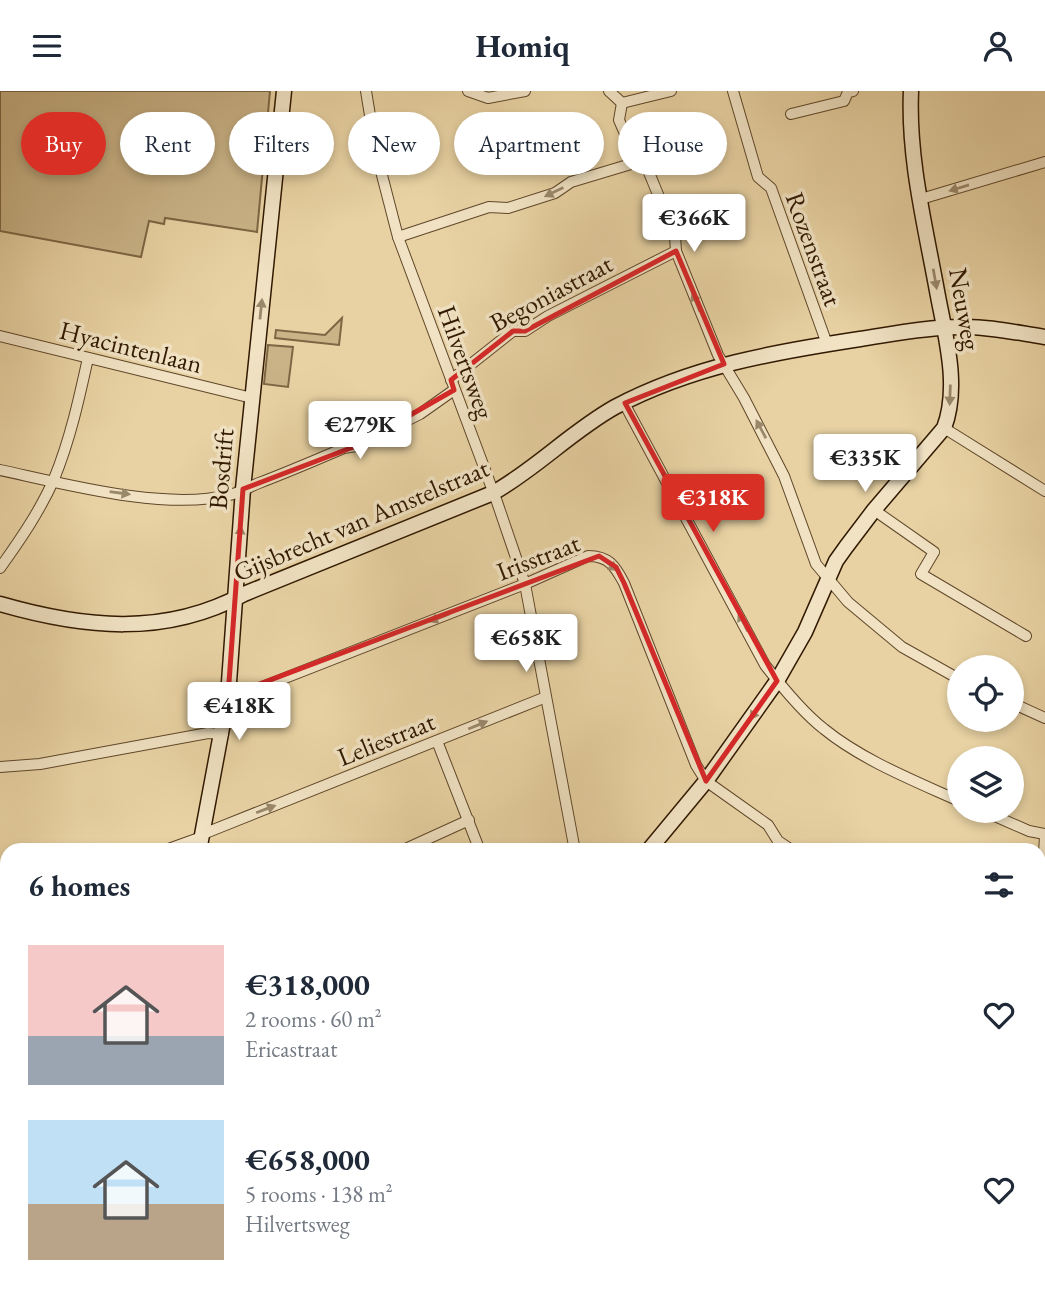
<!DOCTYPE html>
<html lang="en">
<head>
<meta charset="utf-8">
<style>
	body { margin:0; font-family:"EB Garamond",serif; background:#f6f6f7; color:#1f2937; height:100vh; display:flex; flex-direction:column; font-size:26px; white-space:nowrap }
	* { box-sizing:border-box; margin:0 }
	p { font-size:23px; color:#747a83 }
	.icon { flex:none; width:38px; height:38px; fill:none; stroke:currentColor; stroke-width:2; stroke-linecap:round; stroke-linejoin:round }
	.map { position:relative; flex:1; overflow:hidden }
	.details { position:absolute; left:0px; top:752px; width:1046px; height:450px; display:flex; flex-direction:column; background:#fff; border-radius:21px 21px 0 0; box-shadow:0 4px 10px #0003 }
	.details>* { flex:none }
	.guide { position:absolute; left:21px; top:21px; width:1004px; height:63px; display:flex; gap:14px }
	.buttons { position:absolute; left:947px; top:564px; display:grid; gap:14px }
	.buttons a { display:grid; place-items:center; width:77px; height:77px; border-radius:50%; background:#fff; box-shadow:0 4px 10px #0003; font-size:35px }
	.price { position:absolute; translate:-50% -60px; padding:0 16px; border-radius:7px; background:#fff; color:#222; font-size:23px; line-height:46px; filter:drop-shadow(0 2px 4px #0008) }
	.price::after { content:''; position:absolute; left:50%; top:42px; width:21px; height:16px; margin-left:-10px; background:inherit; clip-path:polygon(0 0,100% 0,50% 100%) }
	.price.on { background:#d93025; color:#fff }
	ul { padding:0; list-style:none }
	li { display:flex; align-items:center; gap:21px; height:175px; padding:0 28px }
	li span { display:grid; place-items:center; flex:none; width:196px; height:140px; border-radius:0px; color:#555 }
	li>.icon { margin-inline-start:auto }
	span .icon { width:84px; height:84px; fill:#fffc; stroke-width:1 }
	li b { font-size:30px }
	h2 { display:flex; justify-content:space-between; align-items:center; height:84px; padding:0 28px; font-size:30px }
	.tag { padding:0 24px; border-radius:32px; background:#fff; box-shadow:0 4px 10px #0003; font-size:24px; line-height:63px }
	.tag.on { background:#d93025; color:#fff }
	header { display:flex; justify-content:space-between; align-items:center; height:91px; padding:0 28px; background:#fff; font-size:32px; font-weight:700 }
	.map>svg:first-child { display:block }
</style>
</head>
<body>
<header><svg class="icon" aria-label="menu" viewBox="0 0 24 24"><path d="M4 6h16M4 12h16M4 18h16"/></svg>Homiq<svg class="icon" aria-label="person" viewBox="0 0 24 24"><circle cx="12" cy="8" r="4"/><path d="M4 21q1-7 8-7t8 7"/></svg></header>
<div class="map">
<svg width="1045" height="1201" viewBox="0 0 1045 1201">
	<rect width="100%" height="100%" fill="#e8d2a3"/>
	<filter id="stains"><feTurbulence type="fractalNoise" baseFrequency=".00286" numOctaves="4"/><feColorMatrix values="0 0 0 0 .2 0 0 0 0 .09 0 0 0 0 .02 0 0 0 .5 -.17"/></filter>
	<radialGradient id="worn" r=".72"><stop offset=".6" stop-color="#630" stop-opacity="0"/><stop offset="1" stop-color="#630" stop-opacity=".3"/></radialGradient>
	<g fill="#c9b387" stroke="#7d6644" stroke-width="2">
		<polygon points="0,0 270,0 257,141 165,127 164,133 149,130 141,166 0,140"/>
		<polygon points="342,227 339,254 275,247 276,239 325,244"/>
		<polygon points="268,254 293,256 288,296 264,293"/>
	</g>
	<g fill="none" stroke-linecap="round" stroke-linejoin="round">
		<defs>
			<g id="street">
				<polyline points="366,0 376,61 398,146 497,411 525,493 575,760"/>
				<polyline points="468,0 488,7 525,0"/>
				<polyline points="609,0 622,12 671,0"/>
				<polyline points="733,0 758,86 771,97 827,253"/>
				<polyline points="622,12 619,29 630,54 648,79 675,145 676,160 718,264 744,307 784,385 816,473 848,511 902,556 959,588"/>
				<polyline points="791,23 844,10 848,1 853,0"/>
				<polyline points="921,108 1045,71"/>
				<polyline points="398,146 489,116 508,117 555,102 571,91 641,70"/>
				<polyline points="0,245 252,307"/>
				<polyline points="451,289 513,240 525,240 548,225 676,160"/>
				<path d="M624 312 765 574C782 596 802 621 824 638 862 669 915 690 959 710"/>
				<polyline points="944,337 1045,400"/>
				<path d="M0 379C65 393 165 420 229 404 239 402 249 396 259 392 288 381 316 369 344 357L356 355 420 323 454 299"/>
				<polyline points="874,419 934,461 921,483 1026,545"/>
				<path d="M0 477C20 449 40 420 54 388 70 349 79 308 88 267"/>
				<path d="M228 605 244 603 525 493 588 465C609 465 615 475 624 492L696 674 706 690 768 734 778 750 793 760"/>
				<polyline points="1012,612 1045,627"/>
				<polyline points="437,650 480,760"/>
				<polyline points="0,676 40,673 208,642 223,643"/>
				<polyline points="981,719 1029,740 1045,743"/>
				<polyline points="203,743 546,606"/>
				<polyline points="163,760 202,746"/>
				<polyline points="401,760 469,729"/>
				<polyline points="0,808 7,807"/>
				<polyline points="1040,831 1045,745"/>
				<polyline points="1040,836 1045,968"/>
				<polyline points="0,1104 7,1102"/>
				<polyline points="308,1195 314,1201"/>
				<polyline points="516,1195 519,1201"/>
				<polyline points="618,1195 619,1201"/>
				<polyline points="78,1201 98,1195"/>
				<polyline points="337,1201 342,1195"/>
			</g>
			<g id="secondary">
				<path d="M0 513C83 537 165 546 244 503L493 402C537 377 572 340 615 316 692 275 775 261 860 248 893 243 927 236 960 236 988 235 1018 242 1045 246"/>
				<polyline points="199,760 228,605 243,398 284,0"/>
				<path d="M648 760 706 690 777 590 805 541 836 470 846 456 874 419 944 337C960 295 945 244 937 200 925 134 908 67 911 0"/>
				<polyline points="165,1195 169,1201"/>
			</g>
			<g id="primary">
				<polyline points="1040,1091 1045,1090"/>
				<polyline points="550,1201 562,1195"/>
			</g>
		</defs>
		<use href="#street" stroke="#5f4729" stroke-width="12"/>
		<use href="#secondary" stroke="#311900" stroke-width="17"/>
		<use href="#primary" stroke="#311900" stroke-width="17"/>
		<use href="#street" stroke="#f0e2c3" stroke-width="10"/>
		<use href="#secondary" stroke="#f0e2c3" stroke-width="14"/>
		<use href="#primary" stroke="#e8d2a3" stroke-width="14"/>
	</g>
	<defs><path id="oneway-solid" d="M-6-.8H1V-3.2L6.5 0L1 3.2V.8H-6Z" transform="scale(1.75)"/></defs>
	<g fill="#9a886b">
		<use href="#oneway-solid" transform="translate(959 97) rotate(163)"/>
		<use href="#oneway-solid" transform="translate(554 101) rotate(154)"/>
		<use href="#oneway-solid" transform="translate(935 188) rotate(80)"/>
		<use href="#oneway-solid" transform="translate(696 211) rotate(-112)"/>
		<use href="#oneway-solid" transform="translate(261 218) rotate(-84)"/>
		<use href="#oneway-solid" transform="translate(950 304) rotate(92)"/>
		<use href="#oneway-solid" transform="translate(761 338) rotate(-118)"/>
		<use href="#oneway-solid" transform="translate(120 402) rotate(8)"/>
		<use href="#oneway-solid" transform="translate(240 445) rotate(-86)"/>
		<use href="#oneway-solid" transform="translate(609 473) rotate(40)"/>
		<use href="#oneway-solid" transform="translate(439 527) rotate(159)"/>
		<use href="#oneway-solid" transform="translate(743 531) rotate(-117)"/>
		<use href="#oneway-solid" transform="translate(756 620) rotate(124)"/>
		<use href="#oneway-solid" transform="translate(478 634) rotate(-22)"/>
		<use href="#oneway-solid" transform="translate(266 718) rotate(-21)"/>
	</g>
	<path fill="none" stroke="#d62828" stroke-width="5" stroke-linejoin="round" d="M676 160 724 273 625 312 777 590 706 690 624 492 616 476 599 465 228 605 243 398 356 355 454 299 451 289 513 240H525Z"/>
	<g text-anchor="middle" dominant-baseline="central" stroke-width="7" stroke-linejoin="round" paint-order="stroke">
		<g font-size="26" fill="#311900" stroke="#f0e2c3">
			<text transform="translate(814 158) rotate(70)">Rozenstraat</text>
			<text transform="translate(551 202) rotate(-28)">Begoniastraat</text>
			<text transform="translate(965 218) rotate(80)">Neuweg</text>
			<text transform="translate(131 256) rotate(14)">Hyacintenlaan</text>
			<text transform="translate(466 271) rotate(70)">Hilvertsweg</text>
			<text transform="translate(221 378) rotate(-85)">Bosdrift</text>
			<text transform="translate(361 429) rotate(-23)">Gijsbrecht van Amstelstraat</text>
			<text transform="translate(538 466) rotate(-21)">Irisstraat</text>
			<text transform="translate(386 648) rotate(-22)">Leliestraat</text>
		</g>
	</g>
	<rect width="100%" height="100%" filter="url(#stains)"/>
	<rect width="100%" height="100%" fill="url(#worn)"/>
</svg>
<div class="buttons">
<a><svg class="icon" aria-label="locate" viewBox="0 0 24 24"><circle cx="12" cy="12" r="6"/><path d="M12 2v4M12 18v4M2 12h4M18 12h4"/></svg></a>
<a><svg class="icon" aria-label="layers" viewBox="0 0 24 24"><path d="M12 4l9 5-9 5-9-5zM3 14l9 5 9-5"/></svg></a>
</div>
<b class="price" style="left:694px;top:163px">€366K</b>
<b class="price" style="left:360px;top:370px">€279K</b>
<b class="price" style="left:865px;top:403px">€335K</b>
<b class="price on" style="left:713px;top:443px">€318K</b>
<b class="price" style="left:526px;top:583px">€658K</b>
<b class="price" style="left:239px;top:651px">€418K</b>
<div class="guide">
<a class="tag on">Buy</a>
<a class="tag">Rent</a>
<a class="tag">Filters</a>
<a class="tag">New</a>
<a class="tag">Apartment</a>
<a class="tag">House</a>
</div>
<section class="details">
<h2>6 homes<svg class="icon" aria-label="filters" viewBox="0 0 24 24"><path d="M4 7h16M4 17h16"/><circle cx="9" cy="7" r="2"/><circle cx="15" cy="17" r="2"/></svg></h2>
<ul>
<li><span style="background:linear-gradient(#f6c9c9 65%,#9aa5b1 0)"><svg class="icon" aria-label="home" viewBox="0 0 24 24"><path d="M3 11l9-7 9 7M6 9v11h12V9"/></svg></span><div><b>€318,000</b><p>2 rooms · 60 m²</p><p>Ericastraat</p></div><svg class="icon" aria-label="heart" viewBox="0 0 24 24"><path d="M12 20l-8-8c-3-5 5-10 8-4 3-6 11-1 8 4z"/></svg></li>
<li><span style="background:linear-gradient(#bfe0f5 60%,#b9a48a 0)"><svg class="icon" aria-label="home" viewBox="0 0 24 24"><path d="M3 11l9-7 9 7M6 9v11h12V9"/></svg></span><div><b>€658,000</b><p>5 rooms · 138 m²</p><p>Hilvertsweg</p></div><svg class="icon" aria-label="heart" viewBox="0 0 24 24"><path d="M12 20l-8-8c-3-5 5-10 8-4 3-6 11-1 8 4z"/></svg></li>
</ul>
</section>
</div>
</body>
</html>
